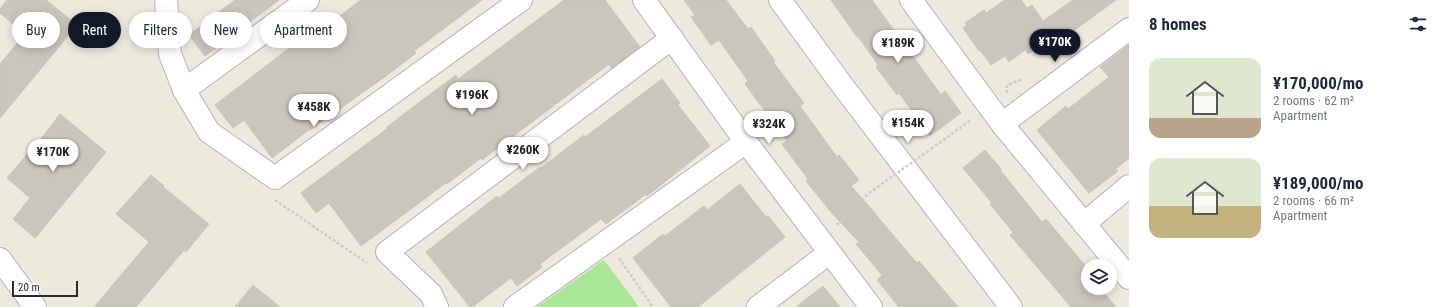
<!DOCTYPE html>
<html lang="en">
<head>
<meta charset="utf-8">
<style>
	body { margin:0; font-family:"Roboto Condensed",sans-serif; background:#f2f2f3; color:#1f2937; height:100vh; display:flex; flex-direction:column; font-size:15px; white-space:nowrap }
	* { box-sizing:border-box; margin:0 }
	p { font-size:13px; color:#747a83 }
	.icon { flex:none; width:22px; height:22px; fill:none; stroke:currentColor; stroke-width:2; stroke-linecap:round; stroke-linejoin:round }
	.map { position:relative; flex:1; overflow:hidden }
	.drawer { display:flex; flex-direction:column; background:#fff; width:320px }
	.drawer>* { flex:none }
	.top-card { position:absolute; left:12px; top:12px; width:380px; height:36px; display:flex; gap:8px }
	.tools { position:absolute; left:1081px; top:259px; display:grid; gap:8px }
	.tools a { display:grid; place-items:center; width:36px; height:36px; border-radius:50%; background:#fff; box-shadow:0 2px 10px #0003; font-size:20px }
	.scale { position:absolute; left:12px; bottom:10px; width:66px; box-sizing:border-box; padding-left:4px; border:2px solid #2c2c2c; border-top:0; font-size:11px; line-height:14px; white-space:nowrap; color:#2c2c2c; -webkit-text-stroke:3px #fff; paint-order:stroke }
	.price { position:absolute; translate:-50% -34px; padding:0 9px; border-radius:14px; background:#fff; color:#222; font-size:13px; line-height:26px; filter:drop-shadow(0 1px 2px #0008) }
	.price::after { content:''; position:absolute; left:50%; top:24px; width:12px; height:9px; margin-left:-6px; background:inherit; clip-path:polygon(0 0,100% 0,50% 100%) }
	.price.active { background:#111827; color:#fff }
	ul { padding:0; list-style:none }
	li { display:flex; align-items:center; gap:12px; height:100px; padding:0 20px }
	li span { display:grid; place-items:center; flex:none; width:112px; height:80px; border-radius:12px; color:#555 }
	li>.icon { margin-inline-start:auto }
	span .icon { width:48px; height:48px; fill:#fffc; stroke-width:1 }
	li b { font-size:17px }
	h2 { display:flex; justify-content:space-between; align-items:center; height:48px; padding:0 20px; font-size:17px }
	.chip { padding:0 14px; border-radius:18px; background:#fff; box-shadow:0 2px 10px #0003; font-size:14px; line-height:36px }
	.chip.active { background:#111827; color:#fff }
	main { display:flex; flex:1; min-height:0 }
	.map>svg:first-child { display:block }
</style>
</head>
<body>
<main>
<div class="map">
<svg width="1129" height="307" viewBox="0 0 1129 307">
	<rect width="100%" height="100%" fill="#eee9dd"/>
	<polygon fill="#aae698" points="604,260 639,307 537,307"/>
	<g fill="#cac5bd" stroke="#cac5b7">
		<polygon points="7,0 46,0 77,25 0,118 0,64 25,34 0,13 0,9"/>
		<polygon points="235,0 279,0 205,56 189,35"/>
		<polygon points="361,0 482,0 414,51 416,53 386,76 310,130 310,129 272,158 244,120 233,128 215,105 322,23 325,27"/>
		<polygon points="564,0 605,0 640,47 612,68 609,64 482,160 481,158 447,184 446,183 361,246 329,203 316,213 301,193 388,128 387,127 417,104 456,75 458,79"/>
		<polygon points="684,0 726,0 748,29 751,27 775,61 773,62 804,103 800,106 837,157 839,155 859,180 851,186 876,214 876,215 917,263 919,261 958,307 899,307 877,280 882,275 856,244 859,242 831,212 806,181 808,179 782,144 787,141 745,84 748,81 719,40 711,45 691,17 695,15"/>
		<polygon points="831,0 872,0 941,95 945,91 961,113 930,136 899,93 897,95 876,67 878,65 858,36 857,37"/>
		<polygon points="1005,0 1021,0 1027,8 1032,5 1043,21 1073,0 1116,0 1046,51 1042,45 1028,54 1025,50 1009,62 1005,56 991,65 980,50 979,51 963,28 967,25 965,23 984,10 986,13"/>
		<polygon points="1129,45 1129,158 1116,169 1118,171 1089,193 1037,130 1066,106 1068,109 1109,77 1100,67"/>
		<polygon points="662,79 680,103 678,105 710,146 647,196 646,194 606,224 601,219 540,264 542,267 517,286 511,278 472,307 470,307 426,252 497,196 499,198 540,167 541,168 584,135 585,137"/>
		<polygon points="60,114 106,152 35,238 13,219 30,198 7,178 30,151 31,152"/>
		<polygon points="985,150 1001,169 1000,170 1042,222 1046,219 1088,269 1088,288 1100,288 1116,307 1071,307 1010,235 1013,232 990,204 992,203 963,168"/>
		<polygon points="151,175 164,186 163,187 209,224 186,252 184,250 136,307 94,307 149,242 116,214"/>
		<polygon points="740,184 766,217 768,216 785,237 698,307 671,307 633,258 663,234 665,236 704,206 707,210"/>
		<polygon points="253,285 280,307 235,307"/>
		<polygon points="823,286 840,307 796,307"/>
	</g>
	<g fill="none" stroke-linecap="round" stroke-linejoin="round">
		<defs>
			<g id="street">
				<polyline points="166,0 170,54 184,90 209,132 275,178 521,0"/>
				<polyline points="184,90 308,0"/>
				<polyline points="1002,124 1129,29"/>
				<polyline points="1084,224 1129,186"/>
				<polyline points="437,307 431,294 387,252 672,38"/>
				<polyline points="515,307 746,142"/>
				<polyline points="758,307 829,253"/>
			</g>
			<g id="secondary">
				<polyline points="644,0 746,142 871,307"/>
				<polyline points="780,0 839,81 1011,307"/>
				<polyline points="911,0 1002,124 1129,278"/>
				<polyline points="0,259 35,307"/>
			</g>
		</defs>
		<use href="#street" stroke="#b2b2c0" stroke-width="24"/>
		<use href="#secondary" stroke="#b2b2c0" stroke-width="24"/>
		<g stroke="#ccc" stroke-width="2.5" stroke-dasharray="3 2" stroke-linecap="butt">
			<polyline points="1007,93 1007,85 1023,79"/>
			<polyline points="931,149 971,120"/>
			<polyline points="275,200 367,263"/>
			<polyline points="837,225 869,193"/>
			<polyline points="619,258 653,307"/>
		</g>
		<use href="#street" stroke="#fff" stroke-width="22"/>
		<use href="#secondary" stroke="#fff" stroke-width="22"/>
		<polyline stroke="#ccc" stroke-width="2.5" stroke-dasharray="3 2" stroke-linecap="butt" points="869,193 931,149"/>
	</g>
</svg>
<div class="tools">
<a><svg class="icon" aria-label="layers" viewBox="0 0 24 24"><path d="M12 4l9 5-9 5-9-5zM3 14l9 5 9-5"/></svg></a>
</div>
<div class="scale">20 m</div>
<b class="price active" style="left:1055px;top:63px">¥170K</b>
<b class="price" style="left:898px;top:64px">¥189K</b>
<b class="price" style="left:472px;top:116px">¥196K</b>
<b class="price" style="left:314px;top:128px">¥458K</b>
<b class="price" style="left:908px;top:144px">¥154K</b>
<b class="price" style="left:769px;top:145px">¥324K</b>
<b class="price" style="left:523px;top:171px">¥260K</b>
<b class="price" style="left:53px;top:173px">¥170K</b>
<div class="top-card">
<a class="chip">Buy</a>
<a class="chip active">Rent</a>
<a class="chip">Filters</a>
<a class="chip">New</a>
<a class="chip">Apartment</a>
</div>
</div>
<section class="drawer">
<h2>8 homes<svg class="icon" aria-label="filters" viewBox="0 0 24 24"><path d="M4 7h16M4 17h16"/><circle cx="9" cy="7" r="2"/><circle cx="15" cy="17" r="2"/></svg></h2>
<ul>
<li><span style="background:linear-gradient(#dfe7d0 75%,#b9a48a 0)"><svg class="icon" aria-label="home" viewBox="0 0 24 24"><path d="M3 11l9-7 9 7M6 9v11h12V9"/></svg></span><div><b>¥170,000/mo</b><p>2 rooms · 62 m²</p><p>Apartment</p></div></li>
<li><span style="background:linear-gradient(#dfe7d0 60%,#c2b280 0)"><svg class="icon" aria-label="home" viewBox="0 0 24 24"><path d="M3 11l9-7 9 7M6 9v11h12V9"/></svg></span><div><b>¥189,000/mo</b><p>2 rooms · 66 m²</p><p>Apartment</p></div></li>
</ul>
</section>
</main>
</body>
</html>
